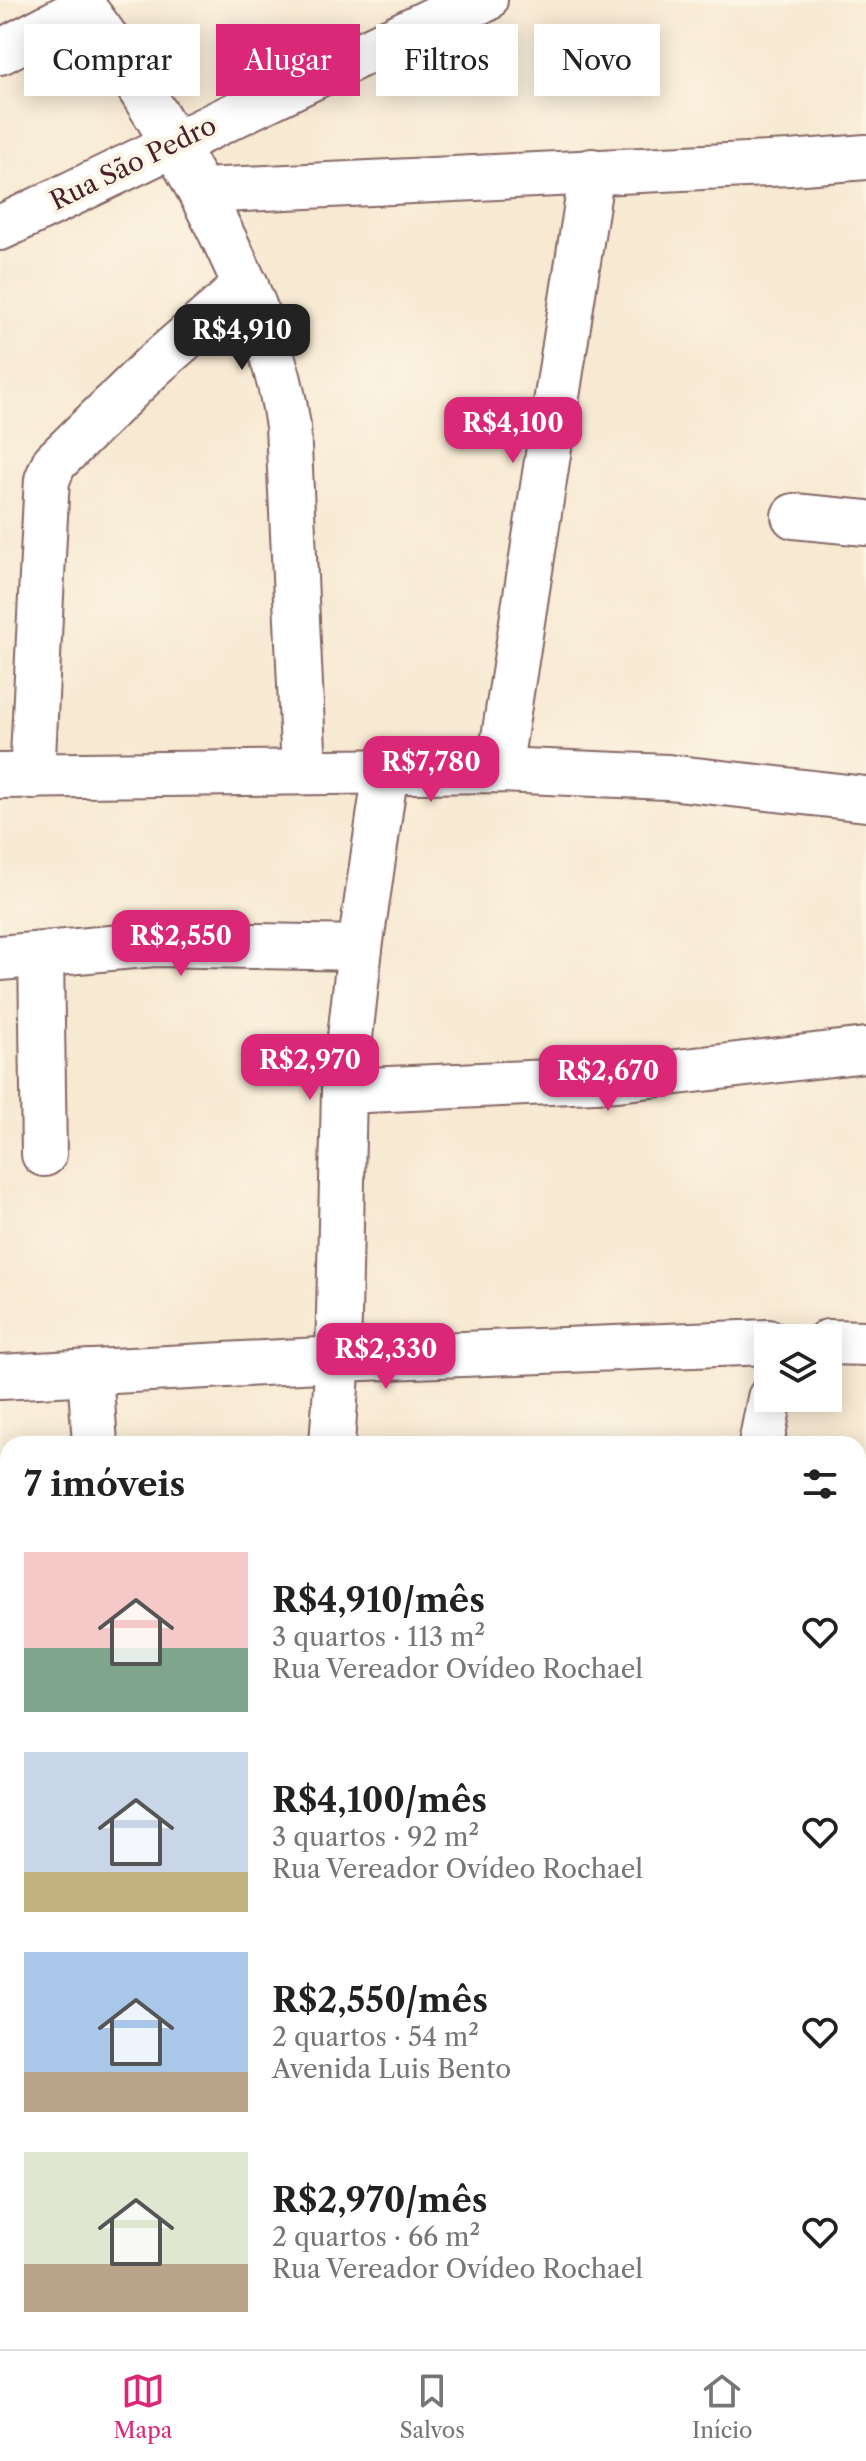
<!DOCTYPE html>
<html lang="pt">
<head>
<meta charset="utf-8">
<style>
	body { margin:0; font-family:"Libre Caslon Text",serif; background:#f2f2f2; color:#222; height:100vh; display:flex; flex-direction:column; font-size:30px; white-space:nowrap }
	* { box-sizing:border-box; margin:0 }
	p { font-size:26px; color:#767676 }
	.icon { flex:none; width:44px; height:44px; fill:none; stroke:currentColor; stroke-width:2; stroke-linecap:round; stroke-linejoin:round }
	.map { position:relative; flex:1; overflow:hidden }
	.side { position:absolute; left:0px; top:1436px; width:866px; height:914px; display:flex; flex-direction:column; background:#fff; border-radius:24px 24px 0 0; box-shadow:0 4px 20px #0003 }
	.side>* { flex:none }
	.hud { position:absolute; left:24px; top:24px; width:818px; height:72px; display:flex; gap:16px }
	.controls { position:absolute; left:754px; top:1324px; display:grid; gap:16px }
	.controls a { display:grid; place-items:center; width:88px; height:88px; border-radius:0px; background:#fff; box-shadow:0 4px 20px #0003; font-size:40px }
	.price { position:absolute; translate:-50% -68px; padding:0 18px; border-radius:16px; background:#db2777; color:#fff; font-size:26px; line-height:52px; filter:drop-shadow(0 2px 4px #0008) }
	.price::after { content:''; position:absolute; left:50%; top:48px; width:24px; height:18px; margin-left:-12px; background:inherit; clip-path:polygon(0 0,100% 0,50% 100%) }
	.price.selected { background:#222; color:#fff }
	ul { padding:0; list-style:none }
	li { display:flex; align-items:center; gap:24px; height:200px; padding:0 24px }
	li span { display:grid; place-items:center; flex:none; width:224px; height:160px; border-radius:0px; color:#555 }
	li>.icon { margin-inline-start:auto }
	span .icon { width:96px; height:96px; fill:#fffc; stroke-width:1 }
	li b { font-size:34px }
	h2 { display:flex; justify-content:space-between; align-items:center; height:96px; padding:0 24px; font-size:34px }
	.pill { padding:0 28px; border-radius:0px; background:#fff; box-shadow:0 4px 20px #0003; font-size:28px; line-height:72px }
	.pill.selected { background:#db2777; color:#fff }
	.dock { display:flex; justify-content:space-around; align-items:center; height:112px; border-top:2px solid #e0e0e0; background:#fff; font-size:22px; color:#767676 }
	.dock a { display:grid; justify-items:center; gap:4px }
	.dock .selected { color:#db2777 }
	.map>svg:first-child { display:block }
</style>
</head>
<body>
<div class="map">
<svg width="866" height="2349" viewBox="0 0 866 2349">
	<rect width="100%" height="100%" fill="#fcf5e5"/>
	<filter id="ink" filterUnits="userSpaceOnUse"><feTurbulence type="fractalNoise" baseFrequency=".0125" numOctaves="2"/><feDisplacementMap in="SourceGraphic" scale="16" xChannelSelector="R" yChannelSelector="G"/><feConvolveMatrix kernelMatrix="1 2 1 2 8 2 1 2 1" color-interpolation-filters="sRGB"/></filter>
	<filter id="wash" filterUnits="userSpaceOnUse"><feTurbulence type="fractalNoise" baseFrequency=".006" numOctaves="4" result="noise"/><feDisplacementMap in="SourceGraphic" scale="32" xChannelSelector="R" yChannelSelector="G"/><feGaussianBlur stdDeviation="1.8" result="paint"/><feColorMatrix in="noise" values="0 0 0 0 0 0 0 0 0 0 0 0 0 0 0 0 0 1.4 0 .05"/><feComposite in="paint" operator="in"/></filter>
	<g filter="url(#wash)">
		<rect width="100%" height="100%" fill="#f7e9d2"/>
	</g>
	<g filter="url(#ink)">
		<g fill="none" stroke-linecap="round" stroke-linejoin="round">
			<defs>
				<g id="minor">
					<path d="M78 0C135 75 184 156 225 241 253 300 279 360 288 426L304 771"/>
					<polyline points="0,52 84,8"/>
					<polyline points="201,191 790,163 866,157"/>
					<polyline points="0,228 449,12 485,0"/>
					<polyline points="794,516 866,523"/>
					<polyline points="499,770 592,171"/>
					<polyline points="0,776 499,770 668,777 866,799"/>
					<polyline points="32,777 46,496 47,480 54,463 153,366 246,285"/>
					<polyline points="41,955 44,1154"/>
					<polyline points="0,958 155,944 360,948"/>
					<polyline points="344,1091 617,1079 866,1050"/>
					<polyline points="828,1342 866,1343"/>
					<polyline points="90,1372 95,1444"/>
					<polyline points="0,1377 338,1359 768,1342"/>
					<polyline points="332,1444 338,1359 344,1091 360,948 386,770"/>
					<polyline points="761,1444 770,1398"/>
					<polyline points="0,1555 8,1556"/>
					<polyline points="858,1634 866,1637"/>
					<polyline points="858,1688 866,1671"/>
					<polyline points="858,1767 866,1771"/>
					<polyline points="0,1890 8,1885"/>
					<polyline points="858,2010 866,2013"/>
					<polyline points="0,2243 8,2243"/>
					<polyline points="858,2261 866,2263"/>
					<polyline points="589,2349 589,2342"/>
				</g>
			</defs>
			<use href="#minor" stroke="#876665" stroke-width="48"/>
			<use href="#minor" stroke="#fff" stroke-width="44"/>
		</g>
	</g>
	<g text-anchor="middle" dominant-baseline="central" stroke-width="8" stroke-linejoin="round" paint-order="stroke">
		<g font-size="26" fill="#4a1f2b" stroke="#fcf5e5">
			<text transform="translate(133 163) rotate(-26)">Rua São Pedro</text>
		</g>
	</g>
</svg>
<div class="controls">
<a><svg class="icon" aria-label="layers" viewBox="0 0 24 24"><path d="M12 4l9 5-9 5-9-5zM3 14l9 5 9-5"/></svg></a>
</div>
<b class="price selected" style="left:242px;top:372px">R$4,910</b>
<b class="price" style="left:513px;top:465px">R$4,100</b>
<b class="price" style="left:431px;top:804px">R$7,780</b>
<b class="price" style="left:181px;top:978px">R$2,550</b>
<b class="price" style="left:310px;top:1102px">R$2,970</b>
<b class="price" style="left:608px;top:1113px">R$2,670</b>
<b class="price" style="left:386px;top:1391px">R$2,330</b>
<div class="hud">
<a class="pill">Comprar</a>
<a class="pill selected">Alugar</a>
<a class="pill">Filtros</a>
<a class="pill">Novo</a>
</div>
<section class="side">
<h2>7 imóveis<svg class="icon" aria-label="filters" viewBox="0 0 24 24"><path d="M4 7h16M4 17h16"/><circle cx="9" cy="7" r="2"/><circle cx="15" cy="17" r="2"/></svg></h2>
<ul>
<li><span style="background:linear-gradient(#f6c9c9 60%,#7fa58c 0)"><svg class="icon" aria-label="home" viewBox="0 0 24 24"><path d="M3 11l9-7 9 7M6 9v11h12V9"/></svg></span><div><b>R$4,910/mês</b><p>3 quartos · 113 m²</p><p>Rua Vereador Ovídeo Rochael</p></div><svg class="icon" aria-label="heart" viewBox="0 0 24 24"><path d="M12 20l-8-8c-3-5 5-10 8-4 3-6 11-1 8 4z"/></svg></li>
<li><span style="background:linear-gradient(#c9d6e8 75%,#c2b280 0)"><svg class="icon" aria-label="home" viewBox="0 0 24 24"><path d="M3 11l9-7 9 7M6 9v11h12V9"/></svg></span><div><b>R$4,100/mês</b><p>3 quartos · 92 m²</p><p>Rua Vereador Ovídeo Rochael</p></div><svg class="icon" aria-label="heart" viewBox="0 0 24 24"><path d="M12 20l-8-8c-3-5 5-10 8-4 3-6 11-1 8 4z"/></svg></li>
<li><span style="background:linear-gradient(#a9c7e8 75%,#b9a48a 0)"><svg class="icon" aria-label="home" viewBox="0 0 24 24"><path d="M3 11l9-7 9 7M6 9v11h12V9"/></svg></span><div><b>R$2,550/mês</b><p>2 quartos · 54 m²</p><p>Avenida Luis Bento</p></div><svg class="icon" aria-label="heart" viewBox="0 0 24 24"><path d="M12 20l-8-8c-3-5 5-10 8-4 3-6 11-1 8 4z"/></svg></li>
<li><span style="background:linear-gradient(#dfe7d0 70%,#b9a48a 0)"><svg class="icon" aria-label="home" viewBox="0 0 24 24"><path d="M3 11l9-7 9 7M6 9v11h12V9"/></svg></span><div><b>R$2,970/mês</b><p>2 quartos · 66 m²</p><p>Rua Vereador Ovídeo Rochael</p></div><svg class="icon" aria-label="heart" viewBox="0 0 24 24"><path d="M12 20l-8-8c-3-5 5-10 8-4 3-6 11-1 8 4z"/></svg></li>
</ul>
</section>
</div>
<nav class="dock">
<a class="selected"><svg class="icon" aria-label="map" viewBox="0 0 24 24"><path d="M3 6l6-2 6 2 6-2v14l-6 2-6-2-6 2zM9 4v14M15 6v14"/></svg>Mapa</a>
<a><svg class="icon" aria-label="saved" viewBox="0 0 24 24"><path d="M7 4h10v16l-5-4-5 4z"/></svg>Salvos</a>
<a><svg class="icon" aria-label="home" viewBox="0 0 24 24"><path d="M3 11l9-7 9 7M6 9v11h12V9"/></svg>Início</a>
</nav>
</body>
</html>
